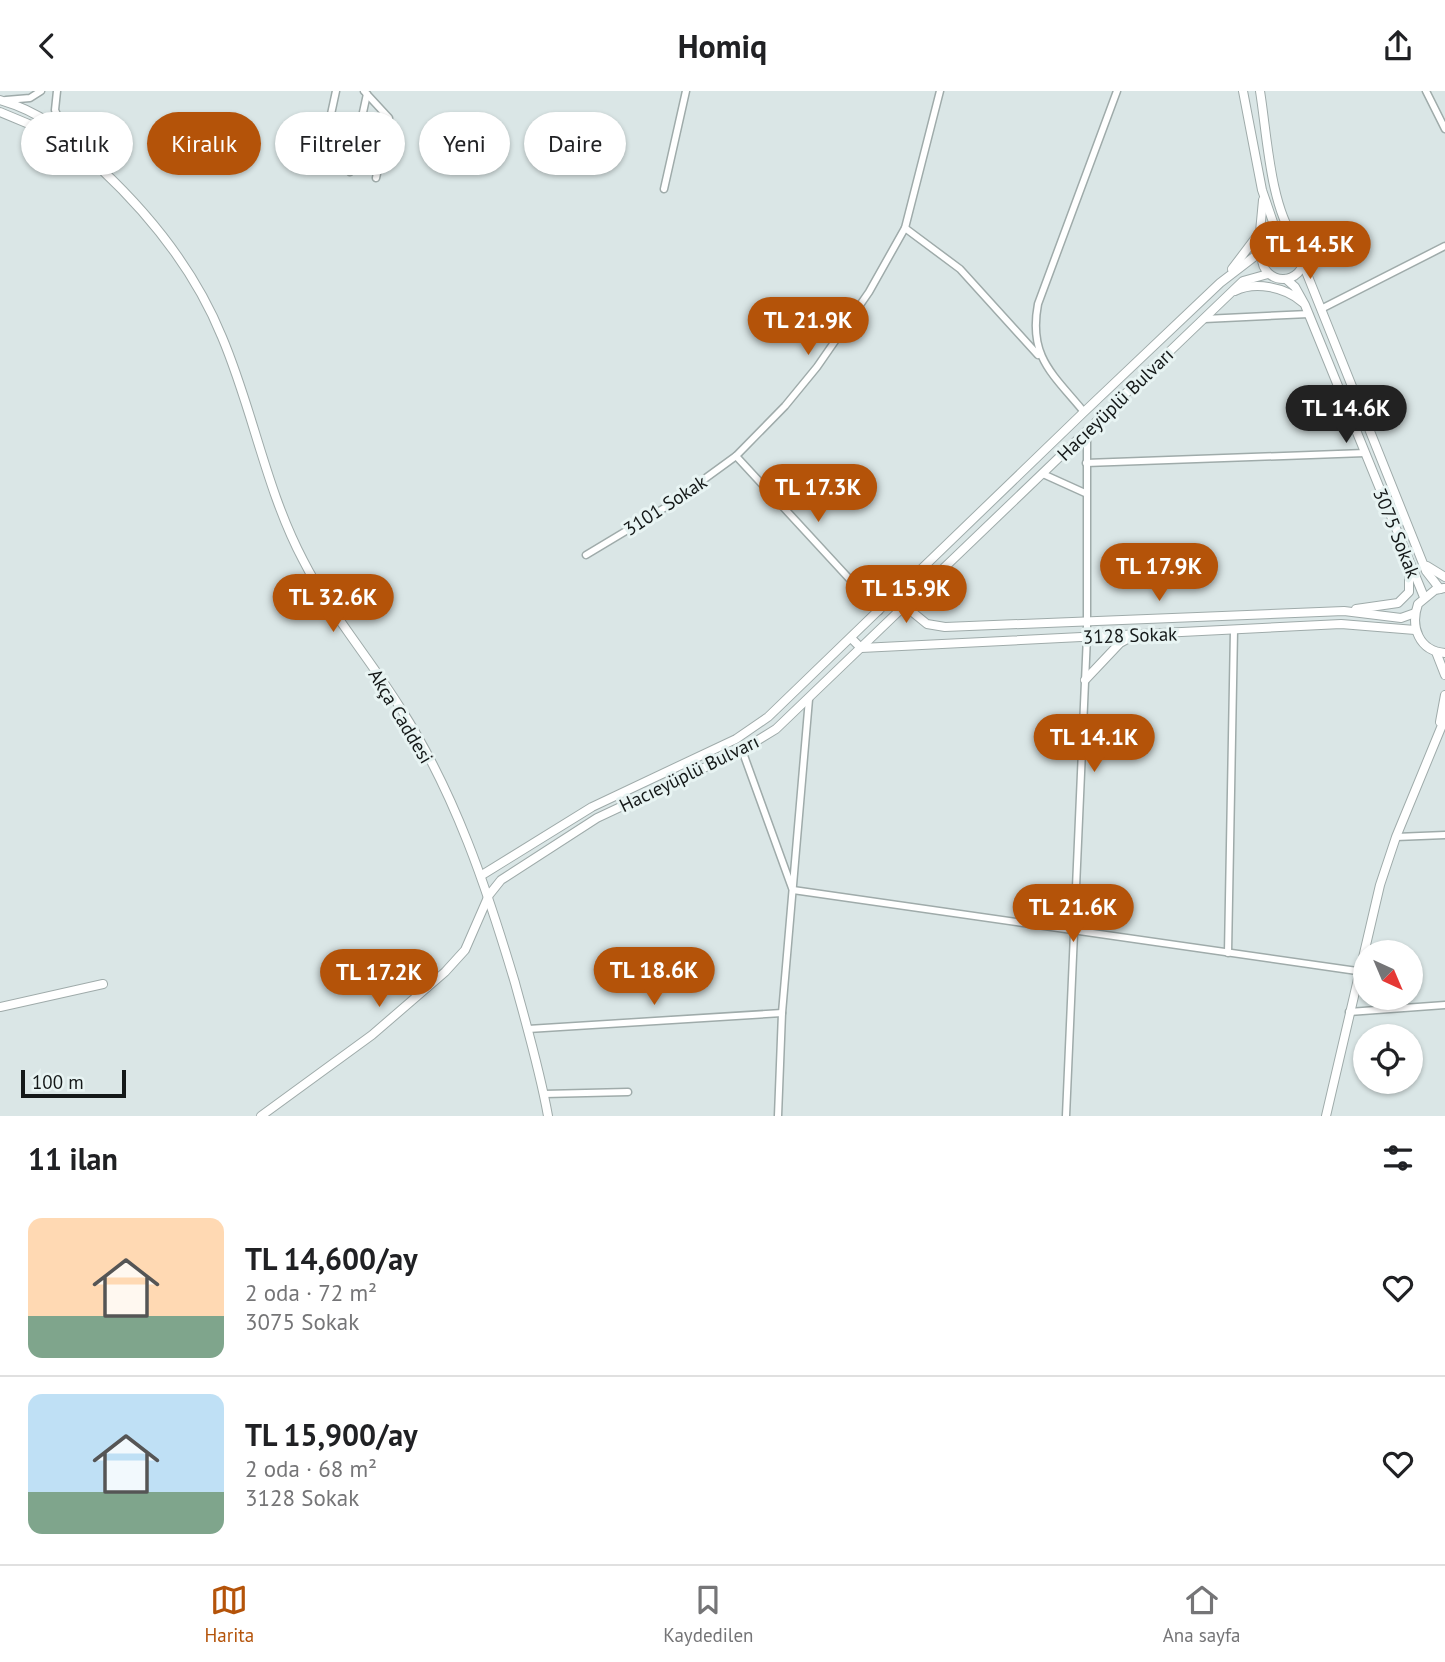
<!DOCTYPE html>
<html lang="tr">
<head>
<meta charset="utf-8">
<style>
	body { margin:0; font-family:"PT Sans",sans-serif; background:#f6f6f6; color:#202124; height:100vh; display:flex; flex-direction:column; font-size:26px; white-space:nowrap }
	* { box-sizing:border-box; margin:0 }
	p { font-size:23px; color:#757577 }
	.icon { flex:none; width:38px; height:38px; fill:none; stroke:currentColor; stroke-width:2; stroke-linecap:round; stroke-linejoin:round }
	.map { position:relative; height:1025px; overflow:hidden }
	.sheet { display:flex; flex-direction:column; background:#fff; flex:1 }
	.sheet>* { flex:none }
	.guide { position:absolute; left:21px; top:21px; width:700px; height:63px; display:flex; gap:14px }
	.needle { width:46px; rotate:136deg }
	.controls { position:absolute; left:1353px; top:849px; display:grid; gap:14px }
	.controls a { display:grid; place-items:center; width:70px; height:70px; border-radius:50%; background:#fff; box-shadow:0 2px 5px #0004; font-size:35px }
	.scale { position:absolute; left:21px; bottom:18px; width:105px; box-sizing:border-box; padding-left:7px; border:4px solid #141818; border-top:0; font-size:19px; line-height:24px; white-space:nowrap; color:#141818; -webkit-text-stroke:5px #e8f4f3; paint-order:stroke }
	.price { position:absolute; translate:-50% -60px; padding:0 16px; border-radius:24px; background:#b45309; color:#fff; font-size:23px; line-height:46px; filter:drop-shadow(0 2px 4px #0008) }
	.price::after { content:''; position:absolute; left:50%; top:42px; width:21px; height:16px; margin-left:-10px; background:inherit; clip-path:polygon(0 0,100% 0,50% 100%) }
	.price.current { background:#222; color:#fff }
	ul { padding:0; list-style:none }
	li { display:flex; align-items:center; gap:21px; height:175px; padding:0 28px }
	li+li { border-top:2px solid #e0e0e0 }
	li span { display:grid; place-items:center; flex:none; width:196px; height:140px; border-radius:14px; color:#555 }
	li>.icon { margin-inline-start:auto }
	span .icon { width:84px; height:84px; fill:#fffc; stroke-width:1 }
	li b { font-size:30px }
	h2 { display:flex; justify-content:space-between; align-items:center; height:84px; padding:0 28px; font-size:30px }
	.chip { padding:0 24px; border-radius:32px; background:#fff; box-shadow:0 2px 5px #0004; font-size:24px; line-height:63px }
	.chip.current { background:#b45309; color:#fff }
	header { display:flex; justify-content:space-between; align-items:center; height:91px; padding:0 28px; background:#fff; font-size:32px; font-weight:700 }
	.dock { display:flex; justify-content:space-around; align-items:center; height:98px; border-top:2px solid #e0e0e0; background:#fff; font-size:19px; color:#757577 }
	.dock a { display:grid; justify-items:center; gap:4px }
	.dock .current { color:#b45309 }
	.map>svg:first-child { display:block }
</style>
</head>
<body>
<header><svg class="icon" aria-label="back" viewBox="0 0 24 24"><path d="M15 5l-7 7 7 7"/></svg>Homiq<svg class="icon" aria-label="share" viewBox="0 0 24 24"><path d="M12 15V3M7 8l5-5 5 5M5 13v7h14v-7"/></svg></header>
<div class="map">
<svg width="1445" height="1025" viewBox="0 0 1445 1025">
	<rect width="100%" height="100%" fill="#dae6e6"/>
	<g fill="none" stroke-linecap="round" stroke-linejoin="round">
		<defs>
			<g id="minor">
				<polyline points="57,0 55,19 64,40"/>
				<polyline points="364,0 389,27 376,87"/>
				<polyline points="1426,0 1445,38"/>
				<polyline points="6,9 30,7 41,0"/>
				<polyline points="320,74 336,0"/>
				<polyline points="350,81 367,3"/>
				<polyline points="664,98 686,0"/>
				<polyline points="905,137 960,178 1038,264"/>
				<polyline points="1321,218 1445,155"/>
				<polyline points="1204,228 1309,223"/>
				<path d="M1084 321C1053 283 1028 266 1038 213L1117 0"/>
				<polyline points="736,365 879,520"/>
				<polyline points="1086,372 1365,362"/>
				<polyline points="1043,383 1085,402"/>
				<polyline points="586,464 666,416 736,365 785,315 817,276 869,201 905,137 940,0"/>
				<polyline points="742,659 792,797"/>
				<polyline points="1396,746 1445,744"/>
				<polyline points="793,799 1357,880"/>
				<polyline points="1228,862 1234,539"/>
				<polyline points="1349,921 1445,914"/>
				<polyline points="528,938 782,922"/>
				<polyline points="544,1003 628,1001"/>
				<polyline points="778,1025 782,922 809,608"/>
				<polyline points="1066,1025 1087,545 1087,340"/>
			</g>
			<g id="tertiary">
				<polyline points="1243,0 1262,99 1274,134 1273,148"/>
				<path d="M1260 0C1267 43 1270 114 1295 149"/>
				<path d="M0 9C48 23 66 45 101 78 151 125 196 182 222 246 253 319 266 399 303 469 330 522 370 568 401 618 455 702 487 798 515 892 527 936 540 980 548 1025"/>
				<polyline points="0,21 36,36 87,67"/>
				<circle cx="1283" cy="167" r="21"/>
				<polyline points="1303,173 1426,480 1440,498"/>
				<polyline points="1232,178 1260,141 1263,109"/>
				<polyline points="1286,188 1295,196 1305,214 1424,506"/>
				<path d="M1235 200C1255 190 1285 196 1302 211"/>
				<polyline points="1427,475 1445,486"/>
				<path d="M1444 497 1435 499 1418 513C1410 536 1419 560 1445 562"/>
				<polyline points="894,506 927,533 945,536 1344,520 1401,527 1415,522"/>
				<polyline points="1356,518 1398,512 1409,501 1409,481"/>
				<polyline points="851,547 861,557 1341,533 1415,539"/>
				<polyline points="1436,561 1445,584"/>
				<polyline points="1085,589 1120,552 1131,546"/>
				<polyline points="1440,631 1445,604"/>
				<polyline points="482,784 592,716 736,648 768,626 1084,321 1220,192 1263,159"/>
				<polyline points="0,916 103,893"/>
				<polyline points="261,1025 372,944 445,881 465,859 489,804 501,789 597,727 742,659 776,638 1243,190 1268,183"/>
				<polyline points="1326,1025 1380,794 1396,746 1445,627"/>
			</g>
		</defs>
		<use href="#minor" stroke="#9fabaa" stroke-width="9"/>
		<use href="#tertiary" stroke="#9fabaa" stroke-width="10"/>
		<use href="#minor" stroke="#fff" stroke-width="6"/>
		<use href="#tertiary" stroke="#fff" stroke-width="8"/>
	</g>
	<g text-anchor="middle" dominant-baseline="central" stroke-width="6" stroke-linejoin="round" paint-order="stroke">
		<g font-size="19" fill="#141818" stroke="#e8f4f3">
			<text transform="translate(1115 313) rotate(-44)">Hacıeyüplü Bulvarı</text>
			<text transform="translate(665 414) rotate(-33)">3101 Sokak</text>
			<text transform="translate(1397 442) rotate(68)">3075 Sokak</text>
			<text transform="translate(1130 544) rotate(-2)">3128 Sokak</text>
			<text transform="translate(401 625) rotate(59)">Akça Caddesi</text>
			<text transform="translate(689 682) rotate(-26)">Hacıeyüplü Bulvarı</text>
		</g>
	</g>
</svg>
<div class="controls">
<a><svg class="needle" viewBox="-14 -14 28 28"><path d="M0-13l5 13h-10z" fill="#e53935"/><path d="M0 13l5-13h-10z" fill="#757577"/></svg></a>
<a><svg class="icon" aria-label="locate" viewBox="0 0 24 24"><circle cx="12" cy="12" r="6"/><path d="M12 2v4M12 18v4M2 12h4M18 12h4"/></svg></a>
</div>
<div class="scale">100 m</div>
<b class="price" style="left:1310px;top:190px">TL 14.5K</b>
<b class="price" style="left:808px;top:266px">TL 21.9K</b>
<b class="price current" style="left:1346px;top:354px">TL 14.6K</b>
<b class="price" style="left:818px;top:433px">TL 17.3K</b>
<b class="price" style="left:1159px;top:512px">TL 17.9K</b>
<b class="price" style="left:906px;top:534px">TL 15.9K</b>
<b class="price" style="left:333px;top:543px">TL 32.6K</b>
<b class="price" style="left:1094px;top:683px">TL 14.1K</b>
<b class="price" style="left:1073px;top:853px">TL 21.6K</b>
<b class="price" style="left:654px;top:916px">TL 18.6K</b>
<b class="price" style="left:379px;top:918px">TL 17.2K</b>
<div class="guide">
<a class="chip">Satılık</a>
<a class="chip current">Kiralık</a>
<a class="chip">Filtreler</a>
<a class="chip">Yeni</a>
<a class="chip">Daire</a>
</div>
</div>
<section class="sheet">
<h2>11 ilan<svg class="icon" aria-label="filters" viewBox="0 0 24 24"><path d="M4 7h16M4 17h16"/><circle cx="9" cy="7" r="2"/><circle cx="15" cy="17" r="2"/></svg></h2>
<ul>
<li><span style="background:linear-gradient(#ffd9b3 70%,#7fa58c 0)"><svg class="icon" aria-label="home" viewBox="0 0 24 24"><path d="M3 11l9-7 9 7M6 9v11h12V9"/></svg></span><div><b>TL 14,600/ay</b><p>2 oda · 72 m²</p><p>3075 Sokak</p></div><svg class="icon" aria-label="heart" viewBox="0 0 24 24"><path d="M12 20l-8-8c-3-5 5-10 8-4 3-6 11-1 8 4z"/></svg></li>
<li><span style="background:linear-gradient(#bfe0f5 70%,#7fa58c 0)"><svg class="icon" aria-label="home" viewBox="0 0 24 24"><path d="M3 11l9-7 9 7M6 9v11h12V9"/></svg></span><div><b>TL 15,900/ay</b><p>2 oda · 68 m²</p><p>3128 Sokak</p></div><svg class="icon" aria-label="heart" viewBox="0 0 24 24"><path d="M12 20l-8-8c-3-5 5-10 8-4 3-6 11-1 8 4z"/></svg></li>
</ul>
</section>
<nav class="dock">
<a class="current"><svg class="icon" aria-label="map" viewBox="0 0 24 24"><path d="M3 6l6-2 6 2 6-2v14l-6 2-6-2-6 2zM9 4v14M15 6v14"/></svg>Harita</a>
<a><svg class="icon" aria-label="saved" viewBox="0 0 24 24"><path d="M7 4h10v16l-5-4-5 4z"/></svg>Kaydedilen</a>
<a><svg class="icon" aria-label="home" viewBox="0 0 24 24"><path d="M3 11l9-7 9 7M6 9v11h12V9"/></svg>Ana sayfa</a>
</nav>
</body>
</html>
